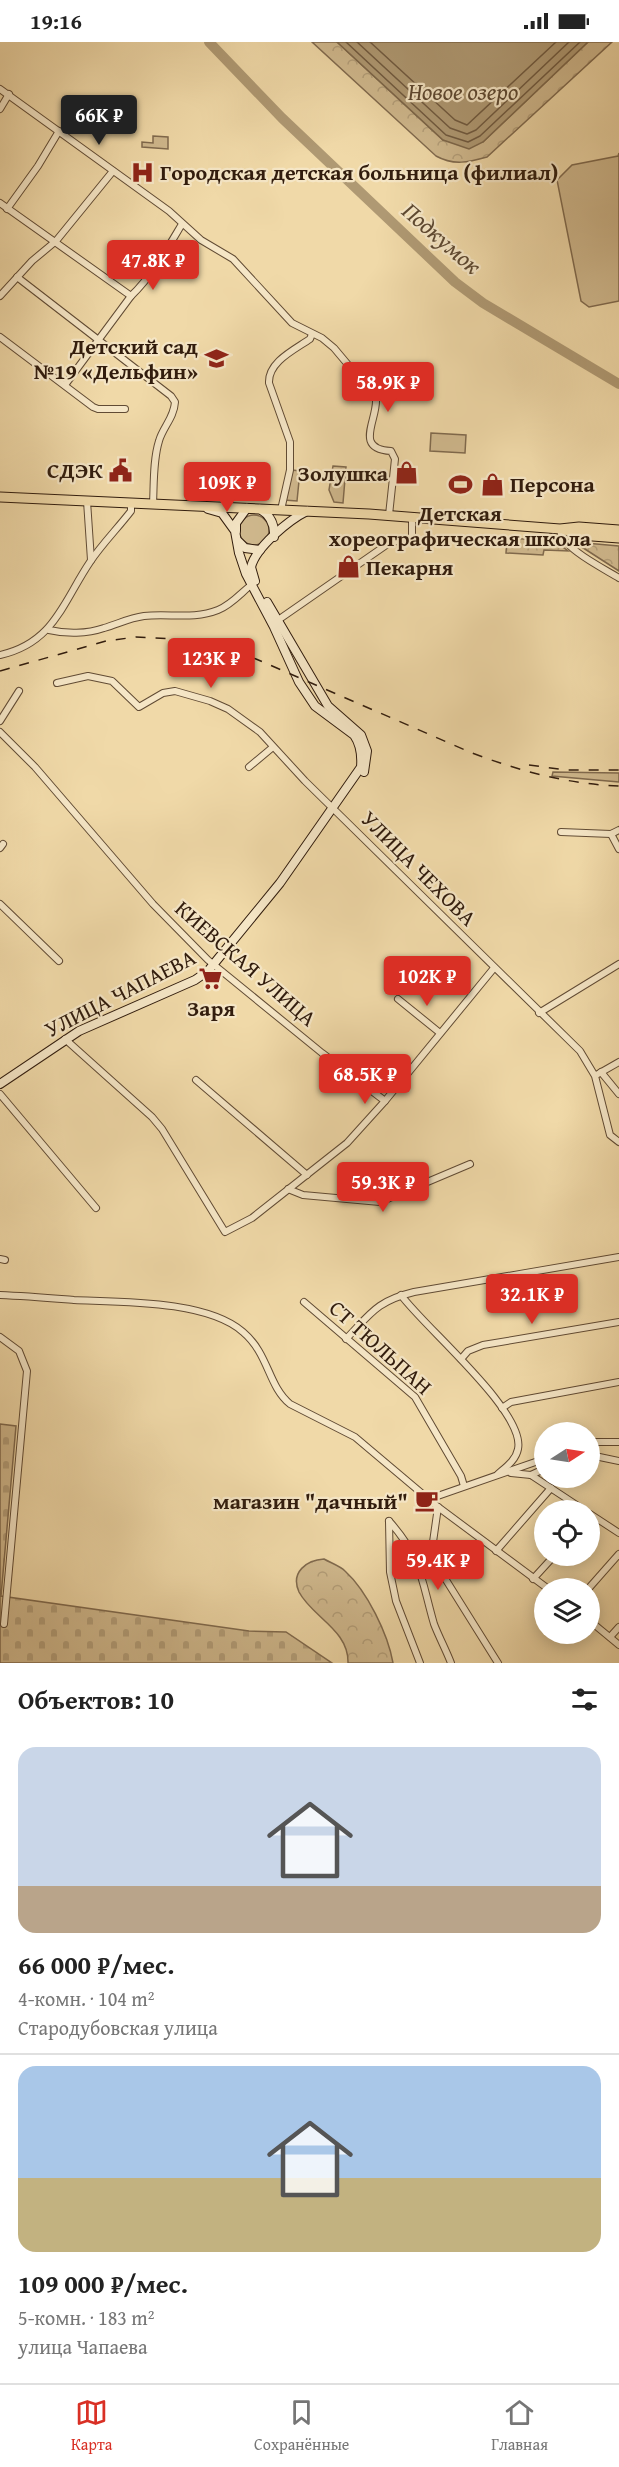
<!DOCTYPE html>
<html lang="ru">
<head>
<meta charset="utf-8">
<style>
	body { margin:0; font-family:"Gentium Book Plus",serif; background:#f2f2f2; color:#222; height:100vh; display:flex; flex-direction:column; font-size:22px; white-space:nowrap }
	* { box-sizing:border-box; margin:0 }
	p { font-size:20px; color:#767676 }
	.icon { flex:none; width:33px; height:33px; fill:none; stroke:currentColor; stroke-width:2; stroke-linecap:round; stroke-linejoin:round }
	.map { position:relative; height:1621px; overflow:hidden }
	.sheet { display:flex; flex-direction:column; background:#fff; flex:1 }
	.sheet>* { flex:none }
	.needle { width:39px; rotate:78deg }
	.controls { position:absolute; left:534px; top:1380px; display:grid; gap:12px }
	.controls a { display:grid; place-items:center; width:66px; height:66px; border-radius:50%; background:#fff; box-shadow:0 3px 15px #0003; font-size:30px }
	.price { position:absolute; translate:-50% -51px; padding:0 14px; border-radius:6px; background:#d93025; color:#fff; font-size:20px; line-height:39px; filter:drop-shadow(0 2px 3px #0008) }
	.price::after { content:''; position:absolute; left:50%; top:36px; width:18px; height:14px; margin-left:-9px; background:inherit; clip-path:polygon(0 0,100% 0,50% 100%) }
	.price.on { background:#222; color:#fff }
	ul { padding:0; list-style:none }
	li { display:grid; align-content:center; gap:12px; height:318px; padding:0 18px }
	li+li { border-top:2px solid #e0e0e0 }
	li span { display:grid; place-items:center; height:186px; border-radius:18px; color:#555 }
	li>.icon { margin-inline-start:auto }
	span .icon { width:108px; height:108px; fill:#fffc; stroke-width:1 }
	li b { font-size:26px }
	h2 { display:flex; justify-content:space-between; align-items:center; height:72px; padding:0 18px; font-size:26px }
	.status { display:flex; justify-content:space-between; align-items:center; height:42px; padding:0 30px; background:#fff; direction:ltr }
	.status svg { height:16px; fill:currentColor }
	.tabs { display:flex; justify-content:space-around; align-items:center; height:84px; border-top:2px solid #e0e0e0; background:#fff; font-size:16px; color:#767676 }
	.tabs a { display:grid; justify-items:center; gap:3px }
	.tabs .on { color:#d93025 }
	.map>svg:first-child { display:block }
</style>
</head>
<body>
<div class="status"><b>19:16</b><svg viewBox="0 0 49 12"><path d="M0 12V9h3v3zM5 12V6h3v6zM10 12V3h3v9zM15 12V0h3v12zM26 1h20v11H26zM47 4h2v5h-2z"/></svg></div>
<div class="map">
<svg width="619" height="1621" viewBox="0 0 619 1621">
	<defs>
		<pattern id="forest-crowns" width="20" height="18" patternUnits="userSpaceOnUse" patternTransform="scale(1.5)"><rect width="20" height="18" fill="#d0b98e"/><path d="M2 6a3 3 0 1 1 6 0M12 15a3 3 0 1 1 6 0" fill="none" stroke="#b39e79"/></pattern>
		<pattern id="cemetery-stones" width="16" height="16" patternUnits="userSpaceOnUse" patternTransform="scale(1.5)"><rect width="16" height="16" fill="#d0b98e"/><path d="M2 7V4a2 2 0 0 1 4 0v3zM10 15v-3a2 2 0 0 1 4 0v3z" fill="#b39e79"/></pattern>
	</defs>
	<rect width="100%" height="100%" fill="#f0d9a8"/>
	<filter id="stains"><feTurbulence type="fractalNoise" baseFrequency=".00333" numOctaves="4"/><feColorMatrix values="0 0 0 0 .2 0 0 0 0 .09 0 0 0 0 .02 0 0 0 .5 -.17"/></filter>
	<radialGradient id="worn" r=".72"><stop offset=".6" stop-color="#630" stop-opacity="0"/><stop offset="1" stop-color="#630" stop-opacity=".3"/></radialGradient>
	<g fill="#d0b98e" stroke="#806a4e" stroke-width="1.5">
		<polygon points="153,94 168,95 168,107 142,105 142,100 153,101"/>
		<polygon points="619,111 619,259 589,265 581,259 557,138 572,123 618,114"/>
		<polygon points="431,391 466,393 465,411 430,409"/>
		<polygon points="333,424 346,425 343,461 334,460 329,448"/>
		<polygon points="292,428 300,429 297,459 284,458"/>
		<circle cx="254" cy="488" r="15"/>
		<polygon points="553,730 619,731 619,740 552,734"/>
	</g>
	<g fill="url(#forest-crowns)" stroke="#806a4e" stroke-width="1.5">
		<path d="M312 0H337L443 98 483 100 588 0H612L487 115C469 120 454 124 436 114Z"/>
		<polygon points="507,496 555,499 568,509 544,508 543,513 506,511"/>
		<polygon points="574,500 619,504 619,529"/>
		<path d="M324 1517C331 1521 340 1524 345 1529 367 1549 388 1592 393 1621H348C349 1588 312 1575 299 1550 290 1530 307 1518 324 1517Z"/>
	</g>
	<polygon fill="url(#cemetery-stones)" stroke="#806a4e" stroke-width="1.5" points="0,1382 16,1384 1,1554 249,1589 286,1590 332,1621 0,1621"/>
	<polygon fill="#af9973" stroke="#7d674a" stroke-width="1.5" points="337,0 588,0 483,100 469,107 443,98"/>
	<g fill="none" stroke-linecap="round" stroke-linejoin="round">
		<g stroke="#705a40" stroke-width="1.5">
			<polyline points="346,0 446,93 468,100 480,94 580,0"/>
			<polyline points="357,0 450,86 467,92 476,88 569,0"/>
			<polyline points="370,0 455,78 467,83 556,0"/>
		</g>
		<polyline stroke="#af9973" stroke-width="10" points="209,0 282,76 455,240 483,261 619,342"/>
		<defs>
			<g id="minor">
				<path d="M0 47 169 169 201 198 233 217 292 281 322 296 334 306 376 356C378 378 353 407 391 409L395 417 389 473"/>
				<polyline points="0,67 9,52"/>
				<polyline points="0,161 131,254"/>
				<polyline points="7,167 38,124 59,89"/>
				<path d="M17 235 171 354 175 360C174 376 163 385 159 399 153 418 154 442 153 462"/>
				<polyline points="0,254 32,219 56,199 113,129"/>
				<polyline points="0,295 93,365 98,367 125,367"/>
				<path d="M65 343 131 254C152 234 167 207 182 182"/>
				<polyline points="87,459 91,518"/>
				<path d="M281 468 290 428V400L269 341C268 320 294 308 310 297L312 292"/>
				<path d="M560 487C561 506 603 526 619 536"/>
				<polyline points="281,576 392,499 412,500 412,475"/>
				<path d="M49 588C66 592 87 592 104 586 118 582 129 576 144 574 169 571 193 578 218 568 231 563 241 551 251 543"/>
				<path d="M0 613C54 601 63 560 90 520 102 502 118 486 131 469V461"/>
				<polyline points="57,641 88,634 112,639 139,665 163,651 175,649 210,659 228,667 260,690 305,739 580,1009 595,1034 610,1093 619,1100"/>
				<polyline points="0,679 19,649"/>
				<polyline points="0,690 35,725 153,862 208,918 322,1011 385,1059"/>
				<polyline points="249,725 273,705"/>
				<polyline points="561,790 611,792 619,788"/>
				<polyline points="611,792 619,807"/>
				<polyline points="0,806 3,802"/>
				<polyline points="0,862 59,919"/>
				<polyline points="398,957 440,991"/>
				<polyline points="539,971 619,922"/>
				<polyline points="65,997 152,1075 162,1087 225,1190 252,1176 347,1101 385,1059 494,926"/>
				<polyline points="601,1030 619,1052"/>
				<polyline points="598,1032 619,1020"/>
				<polyline points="196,1038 307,1133"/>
				<polyline points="0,1052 96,1166"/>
				<polyline points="288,1147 303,1153 380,1160 470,1122"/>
				<polyline points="0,1217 5,1218"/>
				<path d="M0 1253C25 1254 49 1256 74 1258 119 1260 207 1258 243 1290 269 1312 268 1344 290 1362L355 1395 438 1465 547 1546"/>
				<path d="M401 1253C424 1285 526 1370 518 1407 516 1418 506 1425 498 1432"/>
				<polyline points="304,1260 415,1355 461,1434 464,1444"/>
				<polyline points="0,1295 19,1309 27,1329 4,1582"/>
				<path d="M346 1297C371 1271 377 1259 414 1250L619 1215"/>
				<polyline points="461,1317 468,1309 483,1303 619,1280"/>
				<polyline points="502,1366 511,1360 619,1340"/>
				<polyline points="590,1400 619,1400"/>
				<polyline points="590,1413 619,1419"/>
				<polyline points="511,1431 531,1433 584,1468"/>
				<polyline points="531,1433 544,1427"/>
				<polyline points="429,1457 544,1417"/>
				<polyline points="438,1465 431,1514 498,1621"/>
				<polyline points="590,1472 619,1491"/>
				<path d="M389 1479C422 1516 421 1537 434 1582 439 1595 446 1608 451 1621"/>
				<polyline points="389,1479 390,1530 396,1559 420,1621"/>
				<polyline points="496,1509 551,1446"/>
				<polyline points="533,1537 554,1514"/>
				<polyline points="589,1546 619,1512"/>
				<polyline points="590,1579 619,1603"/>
				<polyline points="610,1595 619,1585"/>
			</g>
			<g id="secondary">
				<path d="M260 467C270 473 275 483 274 495"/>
				<polyline points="236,489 236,481 247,466"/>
				<polyline points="239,500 245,506 260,508"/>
				<path d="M255 539 251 525C256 505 289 478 307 469"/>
				<polyline points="267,560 328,664 361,693 367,709 364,730"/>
				<path d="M0 1042 79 989 195 938 208 929 280 841 361 725C362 713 361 703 354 693L315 664 299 640 274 585 246 532 239 511 235 489 222 471 208 467"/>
			</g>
			<g id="primary">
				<polyline points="0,455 369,472 560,487 579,485 619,488"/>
				<polyline points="565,488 579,493 619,496"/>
			</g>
		</defs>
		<use href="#minor" stroke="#614b34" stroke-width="8"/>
		<use href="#secondary" stroke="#311c0d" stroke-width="10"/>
		<use href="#primary" stroke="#311c0d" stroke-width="11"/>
		<use href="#minor" stroke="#f5e6c6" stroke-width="6"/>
		<use href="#secondary" stroke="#f5e6c6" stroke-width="8"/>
		<use href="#primary" stroke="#f0d9a8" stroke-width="9"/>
		<g stroke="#311c0d" stroke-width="1.5" stroke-dasharray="10 10" stroke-linecap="butt">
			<path d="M0 629 106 599 136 595 199 598 256 617 472 711C520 729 567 742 619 744"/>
			<polyline points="529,723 566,728 619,728"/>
		</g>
	</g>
	<defs>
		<symbol id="hospital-bare" viewBox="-9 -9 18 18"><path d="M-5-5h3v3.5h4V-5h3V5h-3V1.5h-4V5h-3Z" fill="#8f2418" stroke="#f5e6c6" stroke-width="2.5" paint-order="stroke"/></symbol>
		<symbol id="school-bare" viewBox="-9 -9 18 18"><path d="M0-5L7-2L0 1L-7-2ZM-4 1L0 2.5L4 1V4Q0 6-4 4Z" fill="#8f2418" stroke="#f5e6c6" stroke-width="2.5" paint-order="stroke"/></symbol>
		<symbol id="civic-bare" viewBox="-9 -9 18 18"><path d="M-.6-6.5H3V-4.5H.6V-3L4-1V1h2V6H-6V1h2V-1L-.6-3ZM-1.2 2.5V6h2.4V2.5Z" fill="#8f2418" stroke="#f5e6c6" stroke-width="2.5" paint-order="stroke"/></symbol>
		<symbol id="shop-bare" viewBox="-9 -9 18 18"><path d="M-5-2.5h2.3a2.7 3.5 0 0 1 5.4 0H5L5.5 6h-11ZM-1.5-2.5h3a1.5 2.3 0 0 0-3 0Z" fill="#8f2418" stroke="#f5e6c6" stroke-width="2.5" paint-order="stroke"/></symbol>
		<symbol id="stadium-bare" viewBox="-9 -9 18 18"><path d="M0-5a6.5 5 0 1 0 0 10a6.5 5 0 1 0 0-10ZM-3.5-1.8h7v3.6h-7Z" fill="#8f2418" stroke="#f5e6c6" stroke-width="2.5" paint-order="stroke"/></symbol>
		<symbol id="supermarket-bare" viewBox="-9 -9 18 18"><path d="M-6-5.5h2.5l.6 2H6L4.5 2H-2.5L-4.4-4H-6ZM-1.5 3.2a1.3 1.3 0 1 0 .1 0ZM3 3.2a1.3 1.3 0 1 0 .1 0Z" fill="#8f2418" stroke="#f5e6c6" stroke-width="2.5" paint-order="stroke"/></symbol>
		<symbol id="cafe-bare" viewBox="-9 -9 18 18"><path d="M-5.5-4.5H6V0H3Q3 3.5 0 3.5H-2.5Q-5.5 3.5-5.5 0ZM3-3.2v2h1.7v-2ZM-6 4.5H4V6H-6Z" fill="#8f2418" stroke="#f5e6c6" stroke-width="2.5" paint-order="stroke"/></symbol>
	</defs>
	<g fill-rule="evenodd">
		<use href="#hospital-bare" x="126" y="114" width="33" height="33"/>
		<use href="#school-bare" x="200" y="300" width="33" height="33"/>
		<use href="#civic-bare" x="104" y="412" width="33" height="33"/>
		<use href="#shop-bare" x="390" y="414" width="33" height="33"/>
		<use href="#stadium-bare" x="444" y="426" width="33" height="33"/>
		<use href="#shop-bare" x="476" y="426" width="33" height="33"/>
		<use href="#shop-bare" x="332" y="508" width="33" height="33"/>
		<use href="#supermarket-bare" x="194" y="920" width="33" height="33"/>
		<use href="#cafe-bare" x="410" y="1442" width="33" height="33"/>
	</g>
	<g text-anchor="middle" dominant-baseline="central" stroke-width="4.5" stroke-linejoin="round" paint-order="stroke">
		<g font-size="22" font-weight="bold" fill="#311c0d" stroke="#f5e6c6" text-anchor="end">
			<text x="160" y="130" text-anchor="start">Городская детская больница (филиал)</text>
			<text x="198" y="304">Детский сад<tspan x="198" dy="25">№19 «Дельфин»</tspan></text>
			<text x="103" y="428">СДЭК</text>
			<text x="388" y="431">Золушка</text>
			<text x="510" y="442" text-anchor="start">Персона</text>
			<text x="460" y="471" text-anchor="middle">Детская<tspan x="460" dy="25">хореографическая школа</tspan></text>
			<text x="366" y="525" text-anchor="start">Пекарня</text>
			<text x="211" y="966" text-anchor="middle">Заря</text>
			<text x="408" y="1459">магазин "дачный"</text>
		</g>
		<g font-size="22" fill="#311c0d" stroke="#f5e6c6">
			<text transform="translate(419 826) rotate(45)">УЛИЦА ЧЕХОВА</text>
			<text transform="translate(246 921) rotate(41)">КИЕВСКАЯ УЛИЦА</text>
			<text transform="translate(120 951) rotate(-27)">УЛИЦА ЧАПАЕВА</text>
			<text transform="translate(381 1305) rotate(42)">СТ ТЮЛЬПАН</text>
		</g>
		<g font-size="24" font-style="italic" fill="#5d4831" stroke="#f5e6c6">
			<text x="463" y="49">Новое озеро</text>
			<text transform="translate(442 196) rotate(41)">Подкумок</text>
		</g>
	</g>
	<rect width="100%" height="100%" filter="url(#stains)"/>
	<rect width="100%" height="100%" fill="url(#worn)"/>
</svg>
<div class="controls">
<a><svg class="needle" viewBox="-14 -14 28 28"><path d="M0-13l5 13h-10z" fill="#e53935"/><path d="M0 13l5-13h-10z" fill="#767676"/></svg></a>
<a><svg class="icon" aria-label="locate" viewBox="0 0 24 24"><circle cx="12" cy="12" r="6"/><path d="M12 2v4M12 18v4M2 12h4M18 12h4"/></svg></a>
<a><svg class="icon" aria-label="layers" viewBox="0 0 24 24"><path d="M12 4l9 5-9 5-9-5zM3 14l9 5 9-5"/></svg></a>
</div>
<b class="price on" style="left:99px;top:104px">66K ₽</b>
<b class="price" style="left:153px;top:249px">47.8K ₽</b>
<b class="price" style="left:388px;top:371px">58.9K ₽</b>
<b class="price" style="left:227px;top:471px">109K ₽</b>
<b class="price" style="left:211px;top:647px">123K ₽</b>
<b class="price" style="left:427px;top:965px">102K ₽</b>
<b class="price" style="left:365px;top:1063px">68.5K ₽</b>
<b class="price" style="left:383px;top:1171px">59.3K ₽</b>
<b class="price" style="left:532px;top:1283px">32.1K ₽</b>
<b class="price" style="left:438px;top:1549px">59.4K ₽</b>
</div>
<section class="sheet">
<h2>Объектов: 10<svg class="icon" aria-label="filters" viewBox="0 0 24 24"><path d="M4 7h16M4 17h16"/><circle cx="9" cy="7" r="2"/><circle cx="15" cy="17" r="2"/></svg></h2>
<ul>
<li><span style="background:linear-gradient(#c9d6e8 75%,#b9a48a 0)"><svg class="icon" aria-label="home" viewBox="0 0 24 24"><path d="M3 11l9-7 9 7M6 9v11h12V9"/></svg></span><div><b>66 000 ₽/мес.</b><p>4-комн. · 104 m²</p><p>Стародубовская улица</p></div></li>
<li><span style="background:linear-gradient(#a9c7e8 60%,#c2b280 0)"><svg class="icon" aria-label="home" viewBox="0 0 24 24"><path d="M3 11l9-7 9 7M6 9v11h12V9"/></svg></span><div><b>109 000 ₽/мес.</b><p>5-комн. · 183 m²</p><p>улица Чапаева</p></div></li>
</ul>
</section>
<nav class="tabs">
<a class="on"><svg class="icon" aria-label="map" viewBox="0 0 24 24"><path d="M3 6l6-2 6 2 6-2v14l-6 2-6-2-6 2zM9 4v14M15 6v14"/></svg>Карта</a>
<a><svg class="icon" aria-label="saved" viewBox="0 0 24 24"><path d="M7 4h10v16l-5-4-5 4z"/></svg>Сохранённые</a>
<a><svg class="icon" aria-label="home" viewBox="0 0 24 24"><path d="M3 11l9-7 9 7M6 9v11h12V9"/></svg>Главная</a>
</nav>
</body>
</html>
